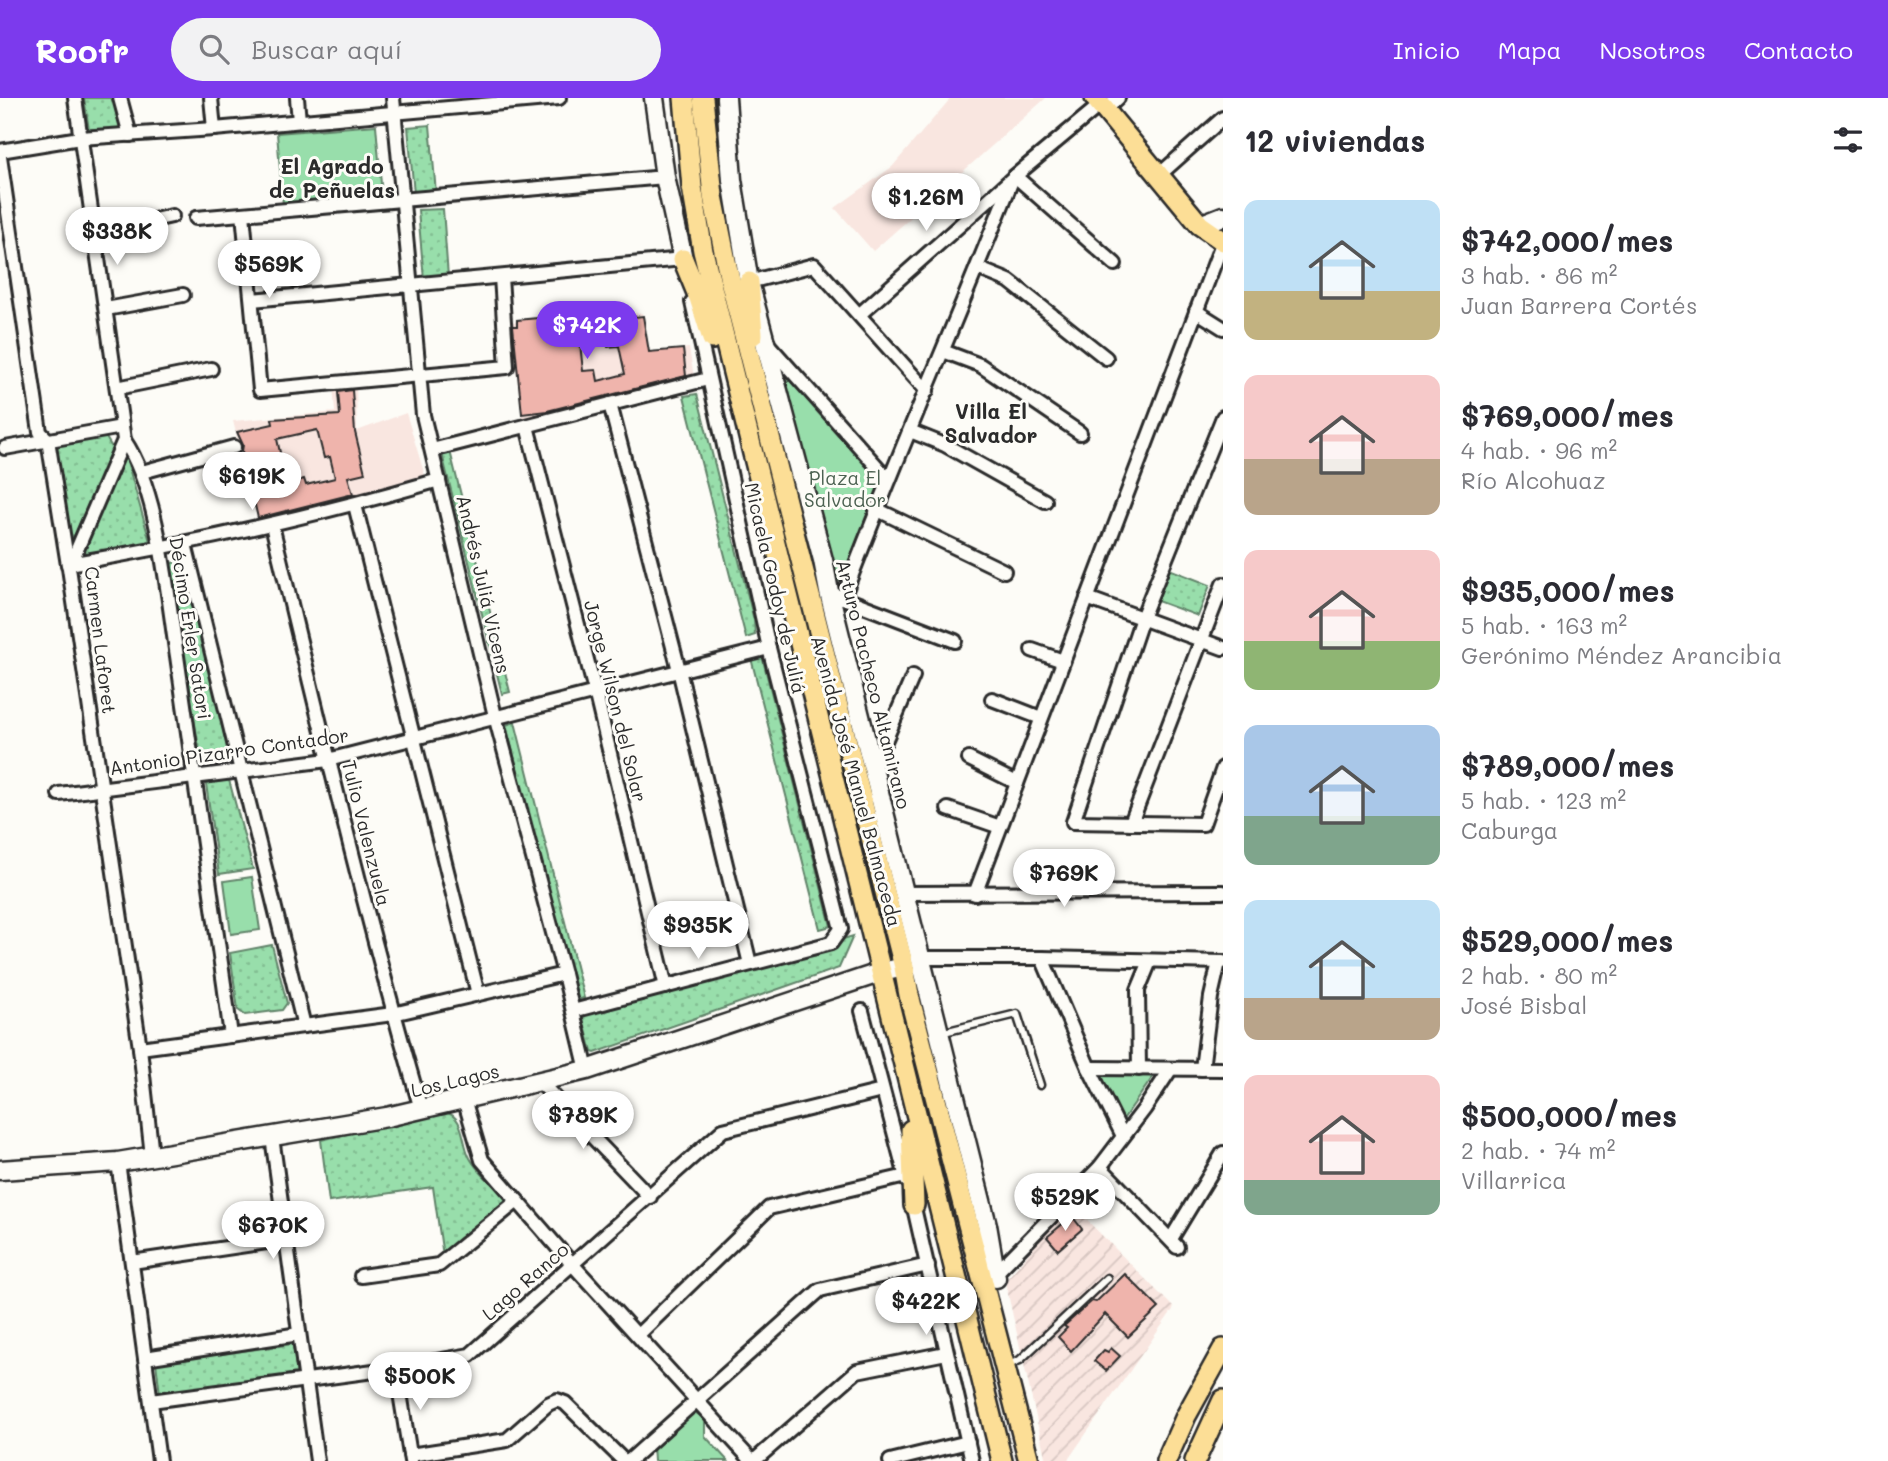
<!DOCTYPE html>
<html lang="es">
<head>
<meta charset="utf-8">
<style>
	body { margin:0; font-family:Mali,sans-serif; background:#f2f2f3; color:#2b2b33; height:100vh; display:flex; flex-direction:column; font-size:26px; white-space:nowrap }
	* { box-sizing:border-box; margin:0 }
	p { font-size:23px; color:#7c7c81 }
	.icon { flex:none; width:38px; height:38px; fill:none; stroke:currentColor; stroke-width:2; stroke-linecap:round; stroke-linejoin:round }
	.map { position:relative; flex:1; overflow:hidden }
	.details { display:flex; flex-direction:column; background:#fff; width:665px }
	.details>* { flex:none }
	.price { position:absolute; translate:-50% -60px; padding:0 16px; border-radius:24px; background:#fff; color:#222; font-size:23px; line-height:46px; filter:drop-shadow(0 2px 4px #0008) }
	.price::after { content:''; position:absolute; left:50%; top:42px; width:21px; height:16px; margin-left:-10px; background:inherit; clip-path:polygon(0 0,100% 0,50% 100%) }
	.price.active { background:#7c3aed; color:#fff }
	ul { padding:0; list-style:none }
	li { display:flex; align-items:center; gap:21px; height:175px; padding:0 21px }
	li span { display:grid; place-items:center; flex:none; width:196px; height:140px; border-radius:14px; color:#555 }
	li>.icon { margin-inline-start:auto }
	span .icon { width:84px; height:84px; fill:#fffc; stroke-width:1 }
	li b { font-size:30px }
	h2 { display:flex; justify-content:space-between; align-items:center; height:84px; padding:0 21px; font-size:30px }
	header { display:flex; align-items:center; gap:42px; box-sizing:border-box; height:98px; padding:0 35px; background:#7c3aed; color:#fff }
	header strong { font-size:33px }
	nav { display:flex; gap:38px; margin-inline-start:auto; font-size:24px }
	.search { width:490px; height:63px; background:#f2f2f3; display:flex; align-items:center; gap:18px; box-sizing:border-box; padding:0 24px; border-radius:38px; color:#7c7c81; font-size:26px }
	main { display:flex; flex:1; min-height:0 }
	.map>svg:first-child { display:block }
</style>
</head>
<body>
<header>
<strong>Roofr</strong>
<div class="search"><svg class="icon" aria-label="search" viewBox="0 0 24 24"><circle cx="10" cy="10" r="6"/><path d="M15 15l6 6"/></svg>Buscar aquí</div>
<nav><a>Inicio</a><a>Mapa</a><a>Nosotros</a><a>Contacto</a></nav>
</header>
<main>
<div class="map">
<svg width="1223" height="1363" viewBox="0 0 1223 1363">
	<defs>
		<pattern id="industrial-furrows" width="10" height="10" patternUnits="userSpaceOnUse" patternTransform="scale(1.75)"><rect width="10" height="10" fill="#f9e6e0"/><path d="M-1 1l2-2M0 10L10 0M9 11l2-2" fill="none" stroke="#d6c5c0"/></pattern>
		<pattern id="grass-dots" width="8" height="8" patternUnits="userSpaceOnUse" patternTransform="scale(1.75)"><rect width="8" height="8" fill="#98deab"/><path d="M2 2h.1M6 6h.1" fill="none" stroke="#83bf93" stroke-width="1.8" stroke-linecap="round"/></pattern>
	</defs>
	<rect width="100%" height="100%" fill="#fdfcf7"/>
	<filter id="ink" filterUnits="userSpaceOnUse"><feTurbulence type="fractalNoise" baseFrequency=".0143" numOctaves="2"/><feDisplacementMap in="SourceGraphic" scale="14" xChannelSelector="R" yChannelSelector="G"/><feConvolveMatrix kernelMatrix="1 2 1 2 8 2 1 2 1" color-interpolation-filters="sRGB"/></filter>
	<g filter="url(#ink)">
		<g fill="#f9e6e0">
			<polygon points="951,0 1046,0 873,153 835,110 892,69"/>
			<polygon points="642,215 649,254 689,250 694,279 523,326 510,224"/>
			<polygon points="356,285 357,333 406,315 426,381 258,424 233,323 335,314 333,287"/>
		</g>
		<polygon fill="url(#industrial-furrows)" points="1071,1106 1174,1210 1067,1363 1046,1363 1005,1183"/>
		<g fill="url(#grass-dots)" stroke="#62846b" stroke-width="2">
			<polygon points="84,0 116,0 123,30 89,32"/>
			<polygon points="430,27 436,95 414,96 408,29"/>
			<polygon points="443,111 448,179 424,182 418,112"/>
			<polygon points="697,296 754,522 755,537 746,540 684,298"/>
			<polygon points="105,338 113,351 69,450 53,348"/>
			<polygon points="450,353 510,594 502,596 442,356"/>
			<polygon points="125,356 151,447 88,460 82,449"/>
			<polygon points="185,464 229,658 201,662 168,465"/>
			<polygon points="1169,471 1210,487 1198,518 1157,503"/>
			<polygon points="762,558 831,828 820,831 751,560"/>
			<polygon points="515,624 584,900 576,902 506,627"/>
			<polygon points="229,682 253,771 219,776 206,686"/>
			<polygon points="853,838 839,870 595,955 592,954 582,917 832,849 840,842"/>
			<polygon points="272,847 287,905 282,912 245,917 238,912 230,855"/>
			<path d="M444 1014C466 1018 461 1045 470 1060 478 1075 496 1089 508 1102L443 1158 433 1089 329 1104 321 1042Z"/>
			<polygon points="293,1246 297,1278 160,1296 156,1265"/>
		</g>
		<g fill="#98deab" stroke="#62846b" stroke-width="2">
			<polygon points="376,27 382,98 283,107 277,35"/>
			<polygon points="789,281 882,384 840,483 836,482 786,282"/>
			<polygon points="252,779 260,832 231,836 224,783"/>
			<polygon points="1101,975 1155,976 1121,1024 1098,981"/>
			<polygon points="696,1315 705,1321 705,1338 728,1363 654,1363 653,1347 687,1317"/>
		</g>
		<g fill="#efb4ac" stroke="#2b2b2b" stroke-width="2" fill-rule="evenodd">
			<path d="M559 218 560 227 643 218 649 254 683 251 686 278 547 313 522 316 513 228H517V222ZM607 242 608 249 619 248 625 276 598 283 596 272 583 273 580 245Z"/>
			<path d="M352 292 355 334 365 375 348 379 353 396 258 420 242 353 243 347 237 334 273 326 272 321 340 317 338 294ZM317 332 324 360 330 359 335 380 306 387 304 381 287 386 277 341Z"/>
			<polygon points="1072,1118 1082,1131 1058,1152 1047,1139"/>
			<polygon points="1125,1176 1159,1210 1128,1239 1105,1216 1071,1253 1058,1239 1067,1230 1064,1228 1092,1203 1096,1204"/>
			<polygon points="1111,1250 1120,1258 1106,1273 1094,1263 1104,1252 1108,1254"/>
		</g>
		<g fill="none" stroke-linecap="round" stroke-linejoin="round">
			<defs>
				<g id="lane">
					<polyline points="940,935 1017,916 1040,987"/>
					<polyline points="1006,1268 1020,1262 1107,1180"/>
				</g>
				<g id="street">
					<polyline points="75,0 124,342 69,470 140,950 152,1058"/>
					<polyline points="120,0 130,37"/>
					<polyline points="211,0 214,31"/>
					<polyline points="297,0 299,23"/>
					<polyline points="393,0 423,317 495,618 564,876 587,972"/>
					<polyline points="1104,13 1118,0"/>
					<polyline points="0,53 80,40 214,31 559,0"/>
					<polyline points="0,59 40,334 48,342 68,467"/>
					<polyline points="1015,78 1115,166"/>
					<polyline points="1158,78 1223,20"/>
					<polyline points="243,116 260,292 507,269 501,179"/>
					<polyline points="196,120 665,79"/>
					<polyline points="95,135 172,118"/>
					<polyline points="977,170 1009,183 1106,260"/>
					<polyline points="749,184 814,167 927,293"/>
					<polyline points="252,202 683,161 684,169"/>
					<polyline points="106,211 183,197"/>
					<polyline points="1196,213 1223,230"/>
					<polyline points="860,216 1015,78 1100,7"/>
					<polyline points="766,244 889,382"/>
					<polyline points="943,253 980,267 1080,335"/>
					<polyline points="117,290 211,271"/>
					<polyline points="610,306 679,572 750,866"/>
					<polyline points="1223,319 1142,520 1073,724 1203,726 1223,670"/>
					<polyline points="527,328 595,593 666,889"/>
					<polyline points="910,333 945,347 1045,403"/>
					<path d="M124 342C159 393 167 496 177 558 196 684 214 811 231 938"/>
					<polyline points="5,350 122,329"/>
					<polyline points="432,352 708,281"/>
					<polyline points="142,374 234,349"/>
					<polyline points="355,407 478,896"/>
					<polyline points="876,411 1004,473"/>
					<path d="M272 427C319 622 365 818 421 1011"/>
					<polyline points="185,446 304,928"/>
					<path d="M69 466C194 445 317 418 439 382"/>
					<path d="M829 494 843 500C896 359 957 222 1012 82"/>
					<polyline points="843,500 955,543"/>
					<polyline points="1087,500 1223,550"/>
					<polyline points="1032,552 1063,563"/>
					<polyline points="992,601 1041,620"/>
					<polyline points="969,661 1017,685"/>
					<polyline points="873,671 913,578"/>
					<polyline points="59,696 328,662 769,550"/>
					<polyline points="948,711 1000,729"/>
					<polyline points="1131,725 1223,486"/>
					<polyline points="904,795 1223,794"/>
					<polyline points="975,796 1223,143"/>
					<polyline points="921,860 1042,860 1223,864"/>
					<polyline points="1042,860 1089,970 1123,1038"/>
					<polyline points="573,913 831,845 841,831 769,550 692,204"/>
					<polyline points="862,913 907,1083"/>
					<polyline points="140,950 393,916 564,876"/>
					<polyline points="1089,970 1223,971"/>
					<polyline points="1139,971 1138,892 1150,863"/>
					<polyline points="1202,971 1211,899 1219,864"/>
					<polyline points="540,984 650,1099"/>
					<polyline points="464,1001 482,1062 573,1167 752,1363"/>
					<polyline points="272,1039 317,1363"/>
					<polyline points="118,1064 159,1363"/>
					<polyline points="1100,1069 1177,1149"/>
					<polyline points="912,1101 972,1363"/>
					<polyline points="1171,1141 1223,1055"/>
					<polyline points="132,1164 287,1141"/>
					<polyline points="361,1178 439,1167 516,1104"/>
					<polyline points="996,1180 998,1173 1100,1069 1145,1010 1170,972"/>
					<polyline points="638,1237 769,1110 906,1078"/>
					<polyline points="145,1260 299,1236"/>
					<polyline points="396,1270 411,1363"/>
					<polyline points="151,1303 396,1270 470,1257 723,1032 882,993"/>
					<polyline points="410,1357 507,1342 548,1306 557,1302 565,1305 624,1363"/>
					<polyline points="629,1363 820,1192 928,1167"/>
					<polyline points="754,1363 857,1273 946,1255"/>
					<polyline points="890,1363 968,1344"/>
				</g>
				<g id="secondary">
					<polyline points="654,0 665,79 683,161"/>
					<polyline points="726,0 732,82 749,184 823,462 829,494 987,1127 996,1180"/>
					<polyline points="1200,127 1223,118"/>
					<polyline points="0,1072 118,1064 387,1019 587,972 882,874 904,869"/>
				</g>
				<g id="primary">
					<polyline points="684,0 692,89 703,153 1002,1363"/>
					<polyline points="703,0 713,98 729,178 904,869 909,897 1029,1363"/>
					<polyline points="1095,0 1200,127 1223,143"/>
					<polyline points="683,161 699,200 712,241"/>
					<polyline points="749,184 753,237"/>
					<polyline points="911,1032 914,1107"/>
					<polyline points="1166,1363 1186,1318 1223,1251"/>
					<polyline points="1195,1363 1223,1302"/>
				</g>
			</defs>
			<use href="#lane" stroke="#2b2b2b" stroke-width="11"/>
			<use href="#street" stroke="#2b2b2b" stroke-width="18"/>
			<use href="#secondary" stroke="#2b2b2b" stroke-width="23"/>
			<use href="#primary" stroke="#2b2b2b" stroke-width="24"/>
			<use href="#lane" stroke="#fdfcf7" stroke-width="6"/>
			<use href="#street" stroke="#fdfcf7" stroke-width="12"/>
			<use href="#secondary" stroke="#fdfcf7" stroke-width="18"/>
			<use href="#primary" stroke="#fcde96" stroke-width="19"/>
		</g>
	</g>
	<g text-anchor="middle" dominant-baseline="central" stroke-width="6" stroke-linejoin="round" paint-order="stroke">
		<g font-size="19" fill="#4c6151" stroke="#fdfcf7">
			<text x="845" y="379">Plaza El<tspan x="845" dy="22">Salvador</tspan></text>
		</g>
		<g font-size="19" fill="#2b2b2b" stroke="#fdfcf7">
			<text transform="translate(484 486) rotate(77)">Andrés Juliá Vicens</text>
			<text transform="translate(776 490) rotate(77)">Micaela Godoy de Juliá</text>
			<text transform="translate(191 530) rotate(81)">Décimo Erler Satori</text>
			<text transform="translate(101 542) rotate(83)">Carmen Laforet</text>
			<text transform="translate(874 586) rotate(76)">Arturo Pacheco Altamirano</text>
			<text transform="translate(616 603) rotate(76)">Jorge Wilson del Solar</text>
			<text transform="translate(229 653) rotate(-8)">Antonio Pizarro Contador</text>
			<text transform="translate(857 683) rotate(75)">Avenida José Manuel Balmaceda</text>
			<text transform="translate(367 735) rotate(76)">Tulio Valenzuela</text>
			<text transform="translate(455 982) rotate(-13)">Los Lagos</text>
			<text transform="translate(525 1183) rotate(-41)">Lago Ranco</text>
		</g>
		<g font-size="21" font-weight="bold" fill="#2b2b2b" stroke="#fdfcf7">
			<text x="332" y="67">El Agrado<tspan x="332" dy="24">de Peñuelas</tspan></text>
			<text x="991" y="312">Villa El<tspan x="991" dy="24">Salvador</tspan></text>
		</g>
	</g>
</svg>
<b class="price" style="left:926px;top:135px">$1.26M</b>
<b class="price" style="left:117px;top:169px">$338K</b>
<b class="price" style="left:269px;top:202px">$569K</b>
<b class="price active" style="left:587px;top:263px">$742K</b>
<b class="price" style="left:252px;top:414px">$619K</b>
<b class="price" style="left:1064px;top:811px">$769K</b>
<b class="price" style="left:698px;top:863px">$935K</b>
<b class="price" style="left:583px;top:1053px">$789K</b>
<b class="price" style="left:1065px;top:1135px">$529K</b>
<b class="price" style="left:273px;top:1163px">$670K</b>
<b class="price" style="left:926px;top:1239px">$422K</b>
<b class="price" style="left:420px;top:1314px">$500K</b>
</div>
<section class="details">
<h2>12 viviendas<svg class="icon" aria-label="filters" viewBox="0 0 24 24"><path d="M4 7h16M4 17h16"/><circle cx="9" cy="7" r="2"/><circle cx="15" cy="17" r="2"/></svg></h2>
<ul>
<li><span style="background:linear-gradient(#bfe0f5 65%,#c2b280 0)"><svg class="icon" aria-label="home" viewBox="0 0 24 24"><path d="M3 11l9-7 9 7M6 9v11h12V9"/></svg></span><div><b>$742,000/mes</b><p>3 hab. · 86 m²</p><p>Juan Barrera Cortés</p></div></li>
<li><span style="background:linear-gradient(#f6c9c9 60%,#b9a48a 0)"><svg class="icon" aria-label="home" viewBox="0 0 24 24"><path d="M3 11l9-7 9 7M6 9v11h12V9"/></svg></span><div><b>$769,000/mes</b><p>4 hab. · 96 m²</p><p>Río Alcohuaz</p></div></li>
<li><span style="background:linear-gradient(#f6c9c9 65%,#8fb573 0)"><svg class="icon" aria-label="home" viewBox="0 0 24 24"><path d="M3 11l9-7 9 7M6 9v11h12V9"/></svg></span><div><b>$935,000/mes</b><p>5 hab. · 163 m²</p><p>Gerónimo Méndez Arancibia</p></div></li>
<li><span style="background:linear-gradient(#a9c7e8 65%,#7fa58c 0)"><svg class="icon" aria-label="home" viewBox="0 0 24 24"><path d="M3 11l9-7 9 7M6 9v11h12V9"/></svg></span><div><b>$789,000/mes</b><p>5 hab. · 123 m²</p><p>Caburga</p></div></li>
<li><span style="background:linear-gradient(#bfe0f5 70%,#b9a48a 0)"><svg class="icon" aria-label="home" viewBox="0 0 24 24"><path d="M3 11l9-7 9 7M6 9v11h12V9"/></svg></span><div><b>$529,000/mes</b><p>2 hab. · 80 m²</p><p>José Bisbal</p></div></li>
<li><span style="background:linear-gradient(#f6c9c9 75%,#7fa58c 0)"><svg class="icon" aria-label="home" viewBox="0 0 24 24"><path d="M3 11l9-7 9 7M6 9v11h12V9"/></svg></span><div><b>$500,000/mes</b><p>2 hab. · 74 m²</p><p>Villarrica</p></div></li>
</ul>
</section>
</main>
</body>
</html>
